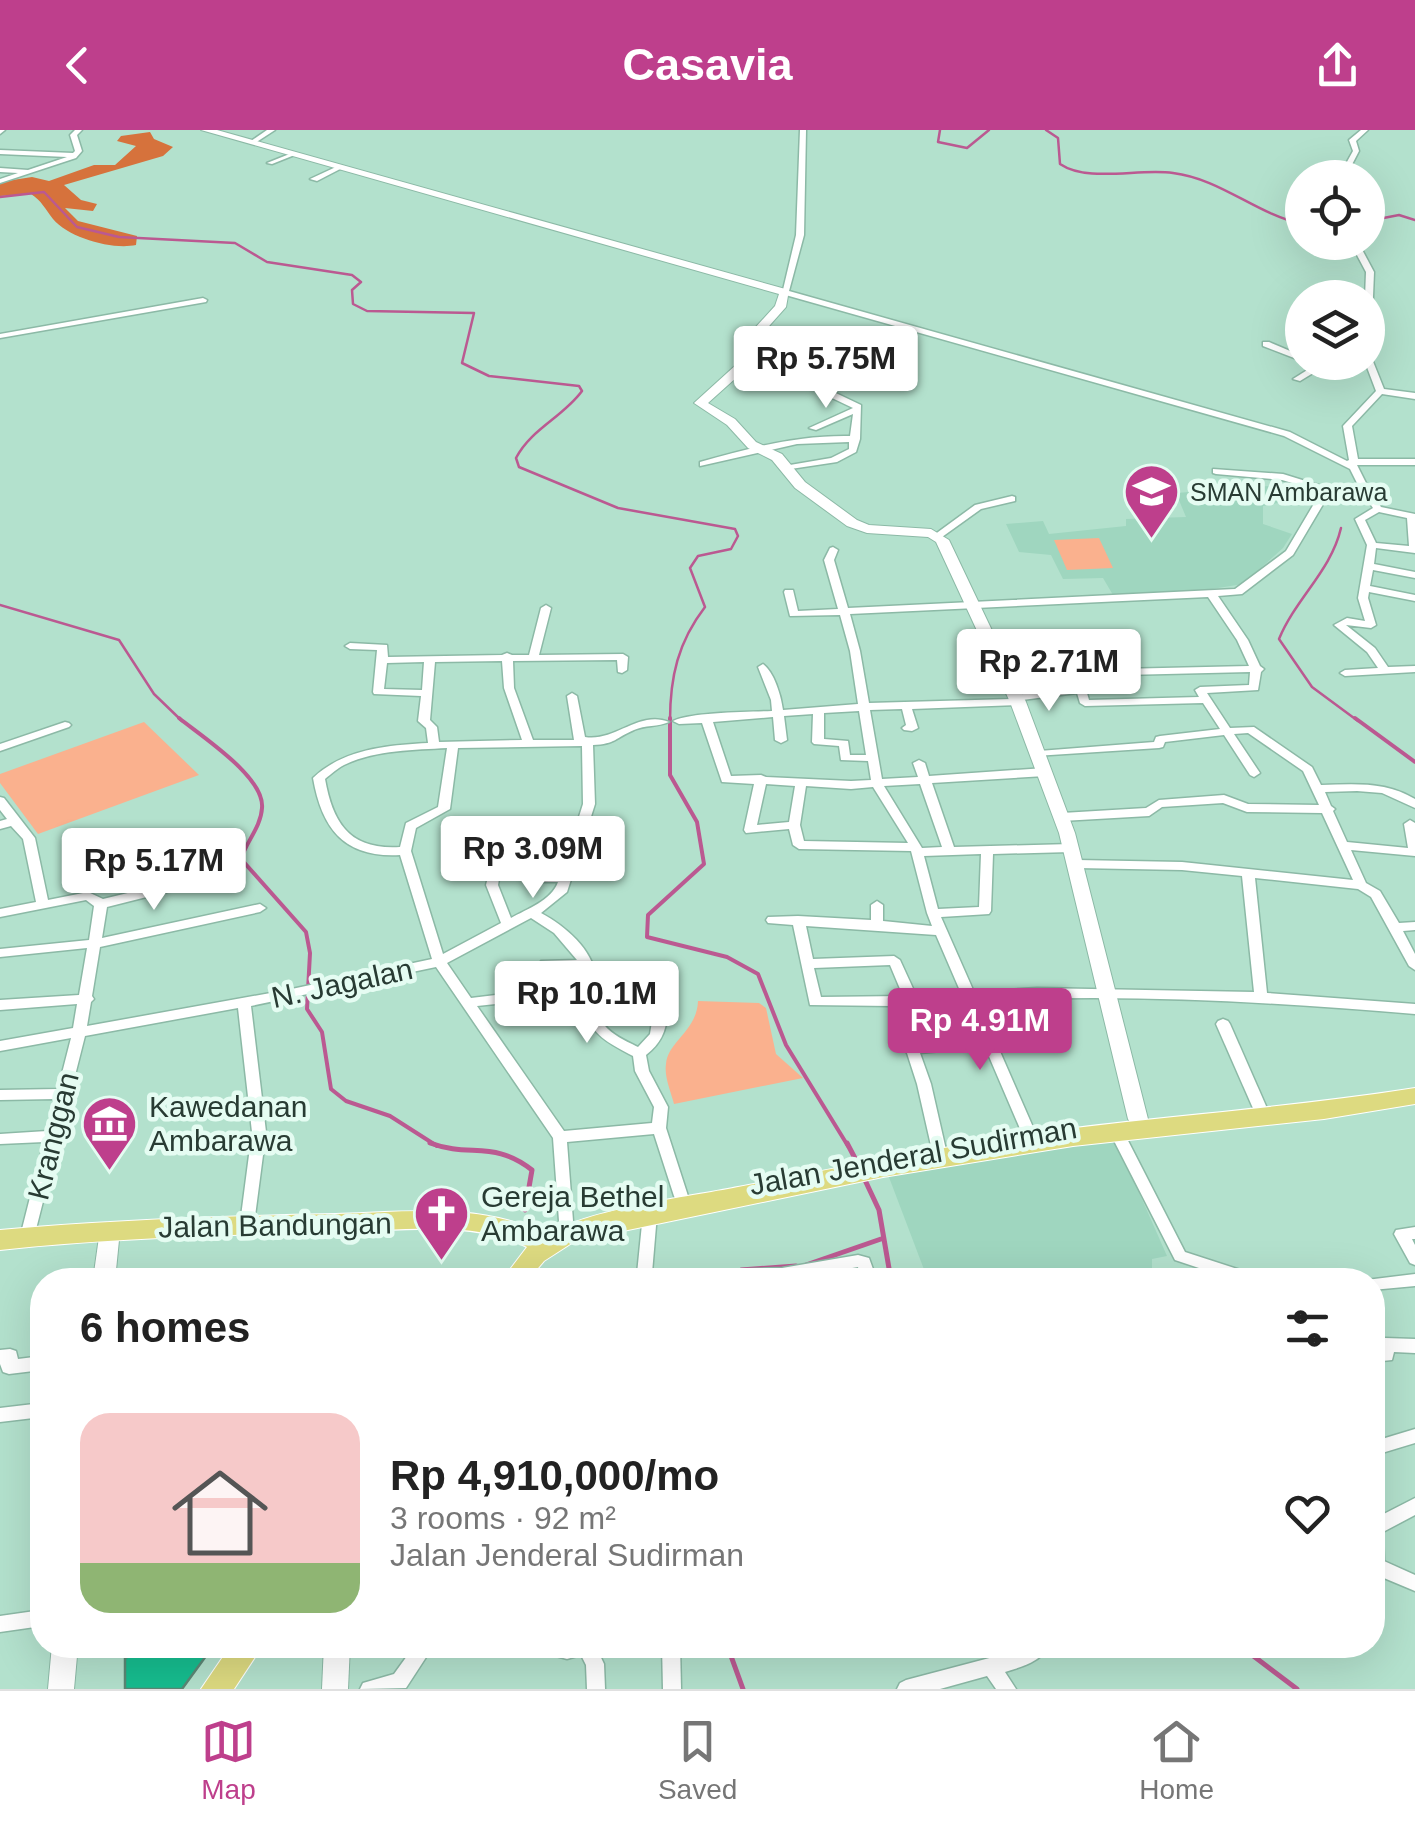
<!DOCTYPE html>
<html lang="en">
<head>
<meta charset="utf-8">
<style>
	body { margin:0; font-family:Arial,sans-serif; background:#f6f6f6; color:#222; height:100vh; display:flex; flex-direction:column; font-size:38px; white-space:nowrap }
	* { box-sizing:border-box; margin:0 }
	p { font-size:32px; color:#767676 }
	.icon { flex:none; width:55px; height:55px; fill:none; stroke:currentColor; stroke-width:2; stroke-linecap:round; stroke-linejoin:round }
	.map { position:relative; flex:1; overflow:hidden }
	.details { position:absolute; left:30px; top:1138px; width:1355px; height:390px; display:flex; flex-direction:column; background:#fff; border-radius:40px; box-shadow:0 10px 40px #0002 }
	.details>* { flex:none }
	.fabs { position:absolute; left:1285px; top:30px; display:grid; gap:20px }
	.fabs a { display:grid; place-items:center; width:100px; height:100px; border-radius:50%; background:#fff; box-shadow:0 10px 40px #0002; font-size:50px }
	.price { position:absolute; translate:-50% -85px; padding:0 22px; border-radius:10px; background:#fff; color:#222; font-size:32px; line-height:65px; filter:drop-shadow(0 2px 5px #0008) }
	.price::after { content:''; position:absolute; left:50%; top:60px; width:30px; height:22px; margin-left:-15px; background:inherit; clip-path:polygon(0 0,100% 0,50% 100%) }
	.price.on { background:#be3f8c; color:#fff }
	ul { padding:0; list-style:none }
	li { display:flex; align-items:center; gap:30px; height:250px; padding:0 50px }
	li span { display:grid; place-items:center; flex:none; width:280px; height:200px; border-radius:30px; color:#555 }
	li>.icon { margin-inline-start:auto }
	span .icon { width:120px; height:120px; fill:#fffc; stroke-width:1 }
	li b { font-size:42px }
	h2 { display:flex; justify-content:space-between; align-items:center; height:120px; padding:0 50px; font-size:42px }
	header { display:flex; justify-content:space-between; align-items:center; height:130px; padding:0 50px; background:#be3f8c; color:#fff; font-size:45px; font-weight:600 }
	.dock { display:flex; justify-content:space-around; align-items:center; height:140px; border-top:2px solid #e0e0e0; background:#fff; font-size:28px; color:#767676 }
	.dock a { display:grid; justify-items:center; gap:5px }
	.dock .on { color:#be3f8c }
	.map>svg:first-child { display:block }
</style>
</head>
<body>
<header><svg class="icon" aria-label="back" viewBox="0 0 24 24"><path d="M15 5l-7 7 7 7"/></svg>Casavia<svg class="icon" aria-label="share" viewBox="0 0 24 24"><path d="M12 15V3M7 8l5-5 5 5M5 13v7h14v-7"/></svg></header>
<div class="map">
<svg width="1415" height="1559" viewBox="0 0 1415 1559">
	<rect width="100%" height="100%" fill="#b3e1cd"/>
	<g fill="#9fd6bf">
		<polygon points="1269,356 1278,373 1263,376 1263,394 1292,404 1283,418 1243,454 1193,462 1113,465 1103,448 1063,449 1051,425 1019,422 1006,394 1043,391 1049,404 1126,396 1126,389 1186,387 1176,363"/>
		<polygon points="1115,1008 1167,1126 1152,1129 1152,1150 928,1150 887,1042"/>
	</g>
	<g fill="#fab18e">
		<polygon points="1099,408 1113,438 1067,440 1054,410"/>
		<polygon points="144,592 199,645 38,704 0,653 0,644"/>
		<path d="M698 871 759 873 766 878 776 924 803 948 674 974C671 962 664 947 666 934 668 911 697 901 698 871Z"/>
	</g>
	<path fill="#d6723c" d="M150 2 154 9 173 17 163 26 64 55 81 70 97 74 93 81 65 78 78 91 137 106 136 115C112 120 69 108 53 89 45 79 42 71 31 64L0 66V52L32 47 49 51 94 35H115L136 16 117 11 121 6Z"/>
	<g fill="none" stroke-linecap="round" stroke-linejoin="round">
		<g stroke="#bb5991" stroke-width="2.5">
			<polyline points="940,0 938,12 967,18 989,0"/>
			<path d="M1046 0 1058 8 1060 34C1088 53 1139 38 1173 43 1221 49 1256 84 1302 94"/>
			<path d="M0 67 44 62 77 97 119 107 235 113 267 132 352 145 361 152 352 160 353 174 367 181 474 183 462 233 489 246 579 256 582 261C563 287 531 299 516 328L519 337 618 378 735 399 738 406 731 419 698 426 690 438 705 477C678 512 670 547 670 591"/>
			<polyline points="1368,91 1399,85 1415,90"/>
			<path d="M1341 398C1331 441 1296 468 1279 509L1312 557 1358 591"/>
			<polyline points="0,475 119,510 154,564 182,591"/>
		</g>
		<g stroke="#bb5991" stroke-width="4">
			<path d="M179 588C201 606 265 647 262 678 261 697 246 712 241 729L306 802 310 823 307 879 322 902 331 959 346 971 390 986 437 1016"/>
			<polyline points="670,588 670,645 697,692 704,734 648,785 647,807 727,827 758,844 786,915 848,1016"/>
			<polyline points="1355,588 1415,632"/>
		</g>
		<g stroke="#bb5991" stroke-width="5">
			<path d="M430 1013C470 1028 494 1010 532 1040L525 1080"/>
			<polyline points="847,1013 858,1034"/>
			<polyline points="864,1048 879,1080 891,1150"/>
			<polyline points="806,1135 881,1109"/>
			<polyline points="741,1140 796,1136"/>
			<polyline points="612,1150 632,1148"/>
			<polyline points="727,1515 743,1559"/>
			<polyline points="1239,1515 1297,1559"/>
		</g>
	</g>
	<polygon fill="#16bd8f" stroke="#5c8775" stroke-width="2.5" points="144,1515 214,1515 182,1559 125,1559 125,1528 143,1520"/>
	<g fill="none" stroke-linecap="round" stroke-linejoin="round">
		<defs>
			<g id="street">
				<polygon points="0,0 5,0 0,4"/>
				<polygon points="75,0 82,0 77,5 82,21 76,28 0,53 0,49 18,43 0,42 0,38 28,40 67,27 0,24 0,20 73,23 75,21 70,5"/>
				<polygon points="267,0 275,0 255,13 251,13 251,11"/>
				<path d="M800 0H806L804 105 789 161 1290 302 1347 331 1349 330 1343 296 1376 261 1365 232H1368V227L1372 229 1384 259 1415 263V269L1382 264 1352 296 1358 329H1415V335H1357L1369 359 1381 377 1415 384V423L1376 418 1374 434 1415 442V448L1373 440 1370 456 1415 465V471L1369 462 1368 468 1376 495 1371 498 1346 495 1375 518 1388 537 1415 536V542L1345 546 1340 543 1345 540 1378 538 1367 522 1334 495 1347 488 1365 491 1358 468 1367 415 1355 389 1373 378 1362 362 1325 371 1293 425 1242 464 1218 466 1248 510 1260 536 1264 539 1261 542 1258 560 1207 563 1230 598 1254 597 1312 637 1321 655C1353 654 1386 651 1415 669V678L1382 663 1357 661 1325 662 1331 676 1335 679 1333 681 1347 712 1408 718 1404 694 1410 690 1415 693V726L1351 720 1366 753 1380 761 1399 793 1415 792V800L1403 801 1415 824V840L1409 836 1371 767 1358 759 1255 748 1267 863 1415 874V884C1270 872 1123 863 978 871L1036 1004 1034 1008 1029 1009 1024 1008 985 917 920 923 931 954 946 1020 944 1024 939 1025 934 1024 932 1020 917 954 907 923 903 919 905 917 891 876 810 875 793 795 768 793 766 790 768 787 798 786 871 790V775L877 771 883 775V791L932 796 927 783 911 721 799 719 793 715 789 699 746 703 744 700 754 654 722 652 702 593 679 594 673 591C691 582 748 582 772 581L771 570 758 537 763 534C774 542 781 565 783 580L858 574 850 521 840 485 790 486 784 462 785 460H793L798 481 838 479 824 430 830 418 833 417 838 420 834 430 848 478 1235 459 1286 421 1318 367 1330 364 1282 350 1216 344 1213 343V339L1283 344 1341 362 1359 357 1350 339 1284 306 782 164 796 105ZM1379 382 1407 388 1409 416 1376 413 1365 390ZM1208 467 1237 510 1249 536 1076 540 1071 543 1075 557 1016 565 1012 566 1011 569 869 573 860 521 850 484ZM1250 542 1249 555 1200 557 1195 560 1199 567 1089 570 1082 546ZM1077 563 1080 573 1085 576 1203 573 1220 599 1160 606 1156 607 1154 612 1039 621 1035 622 1033 624 1035 626 1159 618 1163 617 1165 612 1224 605 1250 645 1254 647 1260 643 1234 604 1248 603 1303 641 1319 675 1248 674 1224 665 1159 670 1146 678 1062 683 1056 687 1062 691 1149 686 1162 677 1223 673 1247 682 1322 683 1353 750 1182 732 1077 730 1071 734 1077 738 1182 740 1242 746 1254 862 1037 858 974 862 941 787 989 784 991 781 993 724 1071 722 1077 718 1071 714 954 717 932 653 1045 646 1051 642 1045 638 929 646 925 633 919 630 913 633 918 647 882 649 870 580 902 579 906 595 902 598 904 600 912 601 918 598 912 579 1018 575 1022 574V570ZM859 581 866 625H850L848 611 824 609V583ZM813 584 812 612 814 614 839 616 841 630 868 631 871 650 851 651 766 647 761 645 731 646 713 592 773 587 775 610 781 613 787 610 784 586ZM766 654 795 656 789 692 757 695ZM920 654 942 717 922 718 884 656ZM806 656 851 659 873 657 908 713 804 711 800 695ZM981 724 979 777 938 779 924 726ZM806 796 936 805 961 863 916 865 900 830 894 826 813 829ZM890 835 903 866 821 867 814 838ZM965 872 981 908 917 913 904 875Z"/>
				<polygon points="1361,0 1368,0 1356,11 1359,21 1345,48 1338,48 1353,21 1349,10"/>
				<polygon points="292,23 297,24 272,34 267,33"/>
				<polygon points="338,36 344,37 317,51 310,49"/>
				<polygon points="1350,112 1358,112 1374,142 1372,191 1368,193 1368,168 1365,168 1366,142"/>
				<polygon points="203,168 207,170 206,172 0,208 0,204"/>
				<polygon points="1263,212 1269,212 1302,226 1302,231 1263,216"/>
				<path d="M743 232 798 245 861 275 860 309 856 322 837 332 784 340V336L831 328 849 319V312L797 314 700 336V332C749 318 798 305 850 306L853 284 816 300 809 298 853 278 792 249 740 237 739 235Z"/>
				<polygon points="1320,232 1331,232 1300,251 1293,249"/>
				<polygon points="1012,366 1015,367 1015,371 981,379 942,407 939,408 934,405 975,375"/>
				<path d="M546 475 551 478 539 525 623 524 628 527 627 540 622 543 618 542 617 530 513 531 514 558 533 610H574L567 566 572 563 577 566 585 607C615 612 639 580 669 592 658 597 645 595 634 600 615 608 616 614 593 615L595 674 567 762 541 783C565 796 593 819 596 848 597 862 594 876 600 888 607 903 624 910 638 917L650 904 654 879 631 868 629 865 631 854H641L643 863 666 874 668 877C667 898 663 912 646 925L649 941 668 977 666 998 688 1066 686 1070 681 1072 676 1070 674 1066 654 1004 567 1012 573 1091 571 1095 566 1097 561 1095 559 1091 553 1008 436 837 251 876 266 1002 254 1094 252 1098 247 1100 242 1098 240 1094 252 1002 238 878 85 906 34 1107 32 1111 27 1113 22 1111 20 1107 44 1012 0 1014V1004L47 1001 55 969 0 970V960L58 959 71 908 0 921V911L73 898 77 874 0 880V870L79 865 87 818 0 827V819L89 810 94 776 86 770 0 787V779L36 772 23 709 11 696 0 699V691L7 689 0 680V667L4 668 35 708 48 770 88 762 103 769 206 744 212 748 210 751 107 777 102 808 260 774 266 778 260 782 100 817 92 866 94 869 91 872 87 896 287 860 432 829 400 725C345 728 322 700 313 648 343 619 388 615 428 613L426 598 418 591 421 566 374 564 373 562 377 520 350 519 345 516 350 513 387 515 388 527 502 525 507 523 512 525H529L541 478ZM502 531 504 558 522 610 439 612 437 597 430 590 435 532ZM424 532 422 560 384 559 387 533ZM582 616 583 674 561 744 536 745 532 739 528 738 489 743 486 755 501 793 443 824 411 721 416 698 450 679 458 618ZM447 618 438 677 406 693 400 717C350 720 333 694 325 649 331 644 338 638 344 635 375 620 414 620 447 618ZM524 746 528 752H558C552 770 527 779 511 788L498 755 499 749ZM531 788 554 803 577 830 541 831 529 861 471 868 447 833ZM551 838H581L583 869 542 862ZM534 870 584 879C591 905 610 914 633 926L635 941 654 977 652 993 564 1001 477 876Z"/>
				<polygon points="65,592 69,593 71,595 69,597 0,621 0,614"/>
				<polygon points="1223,889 1228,891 1230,894 1266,976 1264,980 1254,980 1252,976 1216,894 1218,891"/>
				<polygon points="1116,996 1121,997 1185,1122 1259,1146 1262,1150 1235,1150 1175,1130 1109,1001 1111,997"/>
				<polygon points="650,1078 655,1080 657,1084 652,1143 782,1138 858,1125 869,1128 877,1150 861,1150 858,1137 783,1150 630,1150 633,1146 637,1144 643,1084 645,1080"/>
				<polygon points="1415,1097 1415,1109 1412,1109 1415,1115 1415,1135 1410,1133 1394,1104 1396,1100"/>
				<polygon points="1415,1144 1415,1156 1372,1160 1372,1150 1366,1150"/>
				<polygon points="1385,1208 1415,1209 1415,1223 1394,1222 1392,1230 1372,1232 1372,1218 1377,1218 1379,1210"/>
				<polygon points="10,1219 16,1221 18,1229 42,1226 42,1240 9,1244 3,1242 0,1234 0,1220"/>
				<polygon points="42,1273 42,1287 0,1292 0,1278"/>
				<polygon points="1415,1299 1415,1313 1372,1326 1372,1312"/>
				<polygon points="1415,1368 1415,1385 1383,1402 1384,1431 1415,1445 1415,1461 1372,1443 1372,1390"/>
				<polygon points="42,1480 42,1496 0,1502 0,1486"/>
				<polygon points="415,1515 434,1515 406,1558 360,1559 363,1553 394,1544"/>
				<polygon points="534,1515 595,1515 604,1534 605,1559 587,1559 586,1535 581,1525 567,1529 537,1521"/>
				<polygon points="662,1515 680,1515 681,1559 663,1559"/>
				<path d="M1025 1515H1050C1042 1531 1022 1537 1005 1542L1016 1559H996L987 1546 940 1559H897L900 1553 906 1550 1016 1521Z"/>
			</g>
			<g id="secondary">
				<polygon points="201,0 217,0 789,160 786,177 755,212 747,238 708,273 735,289 756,312 782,324 805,352 857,390 869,395 931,399 949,410 1026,572 1075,703 1148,989 1145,994 1131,994 1128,989 1059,703 1010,572 936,412 928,407 867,403 847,396 795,358 772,330 748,318 727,295 694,273 737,234 743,211 775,176 779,164"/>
				<polygon points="110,1092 117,1094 120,1100 115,1150 93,1150 100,1100 103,1094"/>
				<polygon points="52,1515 78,1515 74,1559 48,1559"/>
				<polygon points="324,1515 350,1515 348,1559 322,1559"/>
			</g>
			<g id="primary">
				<path d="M1415 958V974L1324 989 1073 1016 883 1047 575 1111 544 1131 528 1150H502L527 1117C472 1089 398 1101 338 1102 225 1105 112 1108 0 1120V1100C112 1090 224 1086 336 1084 406 1082 482 1072 547 1105 588 1079 688 1067 738 1057 850 1036 962 1012 1075 998 1189 984 1302 976 1415 958Z"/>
				<polygon points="231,1515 263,1515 234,1559 201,1559"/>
			</g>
		</defs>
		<use href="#street" stroke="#8cb9a6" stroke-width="3"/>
		<use href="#secondary" stroke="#8cb9a6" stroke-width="2"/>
		<use href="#primary" stroke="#fff" stroke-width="2"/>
		<use href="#street" fill="#fff" fill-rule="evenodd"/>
		<use href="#secondary" fill="#fff" fill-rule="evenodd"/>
		<use href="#primary" fill="#ddda80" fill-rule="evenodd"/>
	</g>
	<defs>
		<symbol id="school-pin" viewBox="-11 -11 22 30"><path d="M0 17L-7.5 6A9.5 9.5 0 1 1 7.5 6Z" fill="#be3f8c" stroke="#e5fcf2"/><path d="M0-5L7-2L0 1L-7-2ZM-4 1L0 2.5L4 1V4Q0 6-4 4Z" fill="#fff"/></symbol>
		<symbol id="museum-pin" viewBox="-11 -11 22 30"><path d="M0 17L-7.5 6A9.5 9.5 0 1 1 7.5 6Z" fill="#be3f8c" stroke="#e5fcf2"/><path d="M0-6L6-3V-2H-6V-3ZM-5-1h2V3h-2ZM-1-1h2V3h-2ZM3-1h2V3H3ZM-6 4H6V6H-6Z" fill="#fff"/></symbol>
		<symbol id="church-pin" viewBox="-11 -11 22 30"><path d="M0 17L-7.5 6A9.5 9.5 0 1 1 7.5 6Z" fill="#be3f8c" stroke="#e5fcf2"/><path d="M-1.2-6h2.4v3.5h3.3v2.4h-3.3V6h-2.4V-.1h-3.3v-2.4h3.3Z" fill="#fff"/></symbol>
	</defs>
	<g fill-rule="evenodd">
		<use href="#school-pin" x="1120" y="330" width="63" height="86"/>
		<use href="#museum-pin" x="78" y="962" width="63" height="86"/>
		<use href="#church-pin" x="410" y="1052" width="63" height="86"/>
	</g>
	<g text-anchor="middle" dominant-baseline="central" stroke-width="9" stroke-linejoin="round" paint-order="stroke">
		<g font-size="25" fill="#283b33" stroke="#e5fcf2" text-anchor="start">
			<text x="1190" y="362">SMAN Ambarawa</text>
		</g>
		<g font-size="30" fill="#283b33" stroke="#e5fcf2">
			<text transform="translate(342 853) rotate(-12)">N. Jagalan</text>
			<text transform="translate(53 1006) rotate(-76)">Kranggan</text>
			<text transform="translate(913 1026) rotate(-10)">Jalan Jenderal Sudirman</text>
			<text transform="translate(275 1095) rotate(-1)">Jalan Bandungan</text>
		</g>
		<g font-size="30" fill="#283b33" stroke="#e5fcf2" text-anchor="start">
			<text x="149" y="976">Kawedanan<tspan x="149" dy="34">Ambarawa</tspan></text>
			<text x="481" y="1066">Gereja Bethel<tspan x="481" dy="34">Ambarawa</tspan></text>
		</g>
	</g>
</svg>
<div class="fabs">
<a><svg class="icon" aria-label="locate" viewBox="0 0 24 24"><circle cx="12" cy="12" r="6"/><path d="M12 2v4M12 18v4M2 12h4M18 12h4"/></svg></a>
<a><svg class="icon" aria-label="layers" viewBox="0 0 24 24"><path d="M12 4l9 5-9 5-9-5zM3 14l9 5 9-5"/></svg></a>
</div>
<b class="price" style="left:826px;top:281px">Rp 5.75M</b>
<b class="price" style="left:1049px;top:584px">Rp 2.71M</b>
<b class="price" style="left:533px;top:771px">Rp 3.09M</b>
<b class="price" style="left:154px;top:783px">Rp 5.17M</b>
<b class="price" style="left:587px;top:916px">Rp 10.1M</b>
<b class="price on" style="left:980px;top:943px">Rp 4.91M</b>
<section class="details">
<h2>6 homes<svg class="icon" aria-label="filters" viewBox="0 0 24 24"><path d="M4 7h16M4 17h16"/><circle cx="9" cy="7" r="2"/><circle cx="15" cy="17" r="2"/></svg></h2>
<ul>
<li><span style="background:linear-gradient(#f6c9c9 75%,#8fb573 0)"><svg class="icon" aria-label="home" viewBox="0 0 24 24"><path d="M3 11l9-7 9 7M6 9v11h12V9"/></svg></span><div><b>Rp 4,910,000/mo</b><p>3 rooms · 92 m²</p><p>Jalan Jenderal Sudirman</p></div><svg class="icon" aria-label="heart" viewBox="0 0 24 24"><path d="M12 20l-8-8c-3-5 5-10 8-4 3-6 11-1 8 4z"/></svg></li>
</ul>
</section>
</div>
<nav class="dock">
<a class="on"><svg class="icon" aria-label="map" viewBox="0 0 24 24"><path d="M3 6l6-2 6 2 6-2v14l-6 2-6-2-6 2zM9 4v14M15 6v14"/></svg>Map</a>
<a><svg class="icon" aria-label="saved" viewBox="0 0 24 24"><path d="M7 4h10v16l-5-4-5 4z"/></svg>Saved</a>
<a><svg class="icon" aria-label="home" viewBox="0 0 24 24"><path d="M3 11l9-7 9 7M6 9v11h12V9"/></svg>Home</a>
</nav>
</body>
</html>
